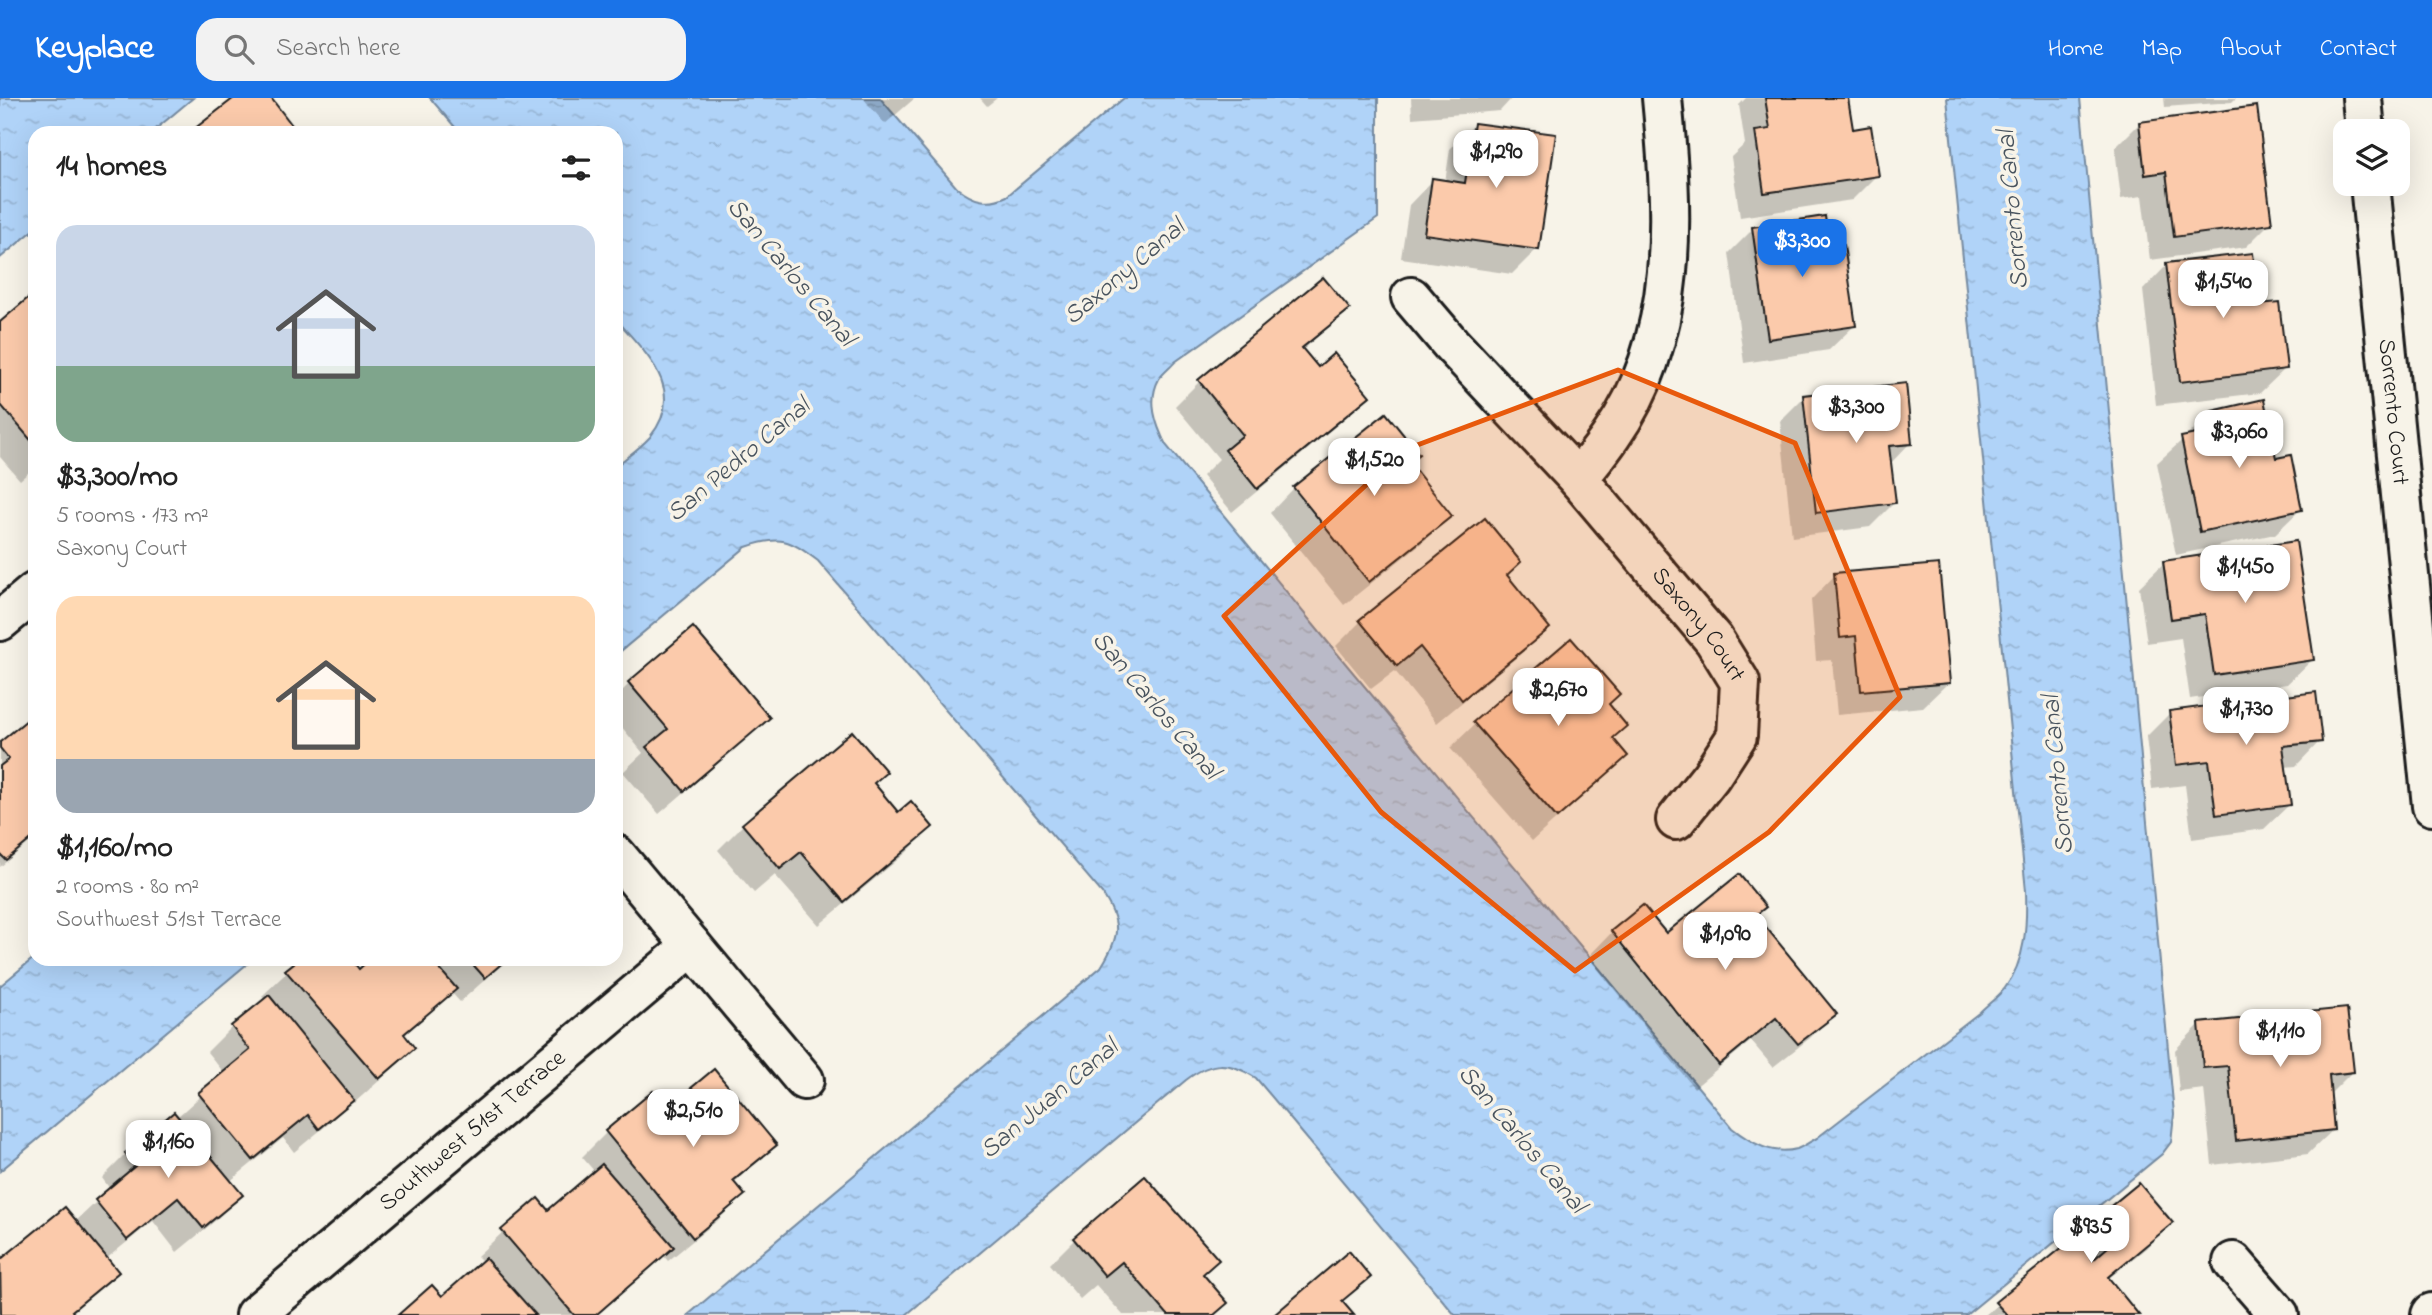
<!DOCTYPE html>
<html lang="en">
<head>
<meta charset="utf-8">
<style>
	body { margin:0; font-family:"Indie Flower",sans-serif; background:#f2f2f2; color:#222; height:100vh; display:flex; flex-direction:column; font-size:26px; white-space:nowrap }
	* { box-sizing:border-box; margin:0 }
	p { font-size:23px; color:#767676 }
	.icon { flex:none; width:38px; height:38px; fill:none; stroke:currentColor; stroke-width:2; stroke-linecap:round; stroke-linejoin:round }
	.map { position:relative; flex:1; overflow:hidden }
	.sheet { position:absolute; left:28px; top:28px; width:595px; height:840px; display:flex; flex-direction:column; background:#fff; border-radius:21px; box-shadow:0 7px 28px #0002 }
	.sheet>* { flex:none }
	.controls { position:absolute; left:2333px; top:21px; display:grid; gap:14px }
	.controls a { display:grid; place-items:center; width:77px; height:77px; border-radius:14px; background:#fff; box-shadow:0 7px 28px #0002; font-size:35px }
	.price { position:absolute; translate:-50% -60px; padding:0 16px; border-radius:14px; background:#fff; color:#222; font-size:23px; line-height:46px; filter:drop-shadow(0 2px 4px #0008) }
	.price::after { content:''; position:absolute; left:50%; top:42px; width:21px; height:16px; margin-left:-10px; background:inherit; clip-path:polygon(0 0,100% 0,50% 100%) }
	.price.on { background:#1a73e8; color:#fff }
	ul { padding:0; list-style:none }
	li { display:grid; align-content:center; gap:14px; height:371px; padding:0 28px }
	li span { display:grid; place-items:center; height:217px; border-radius:21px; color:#555 }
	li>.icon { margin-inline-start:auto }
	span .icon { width:126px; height:126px; fill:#fffc; stroke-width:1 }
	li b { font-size:30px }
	h2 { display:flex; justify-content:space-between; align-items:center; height:84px; padding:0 28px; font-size:30px }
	header { display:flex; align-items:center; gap:42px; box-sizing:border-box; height:98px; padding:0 35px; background:#1a73e8; color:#fff }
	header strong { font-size:33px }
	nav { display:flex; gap:38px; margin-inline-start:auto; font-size:24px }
	.search { width:490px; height:63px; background:#f2f2f2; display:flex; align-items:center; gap:18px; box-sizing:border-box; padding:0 24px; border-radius:21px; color:#767676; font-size:26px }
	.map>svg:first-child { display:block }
</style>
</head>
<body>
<header>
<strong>Keyplace</strong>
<div class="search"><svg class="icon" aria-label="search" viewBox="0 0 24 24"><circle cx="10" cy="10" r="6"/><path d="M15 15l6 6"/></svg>Search here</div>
<nav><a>Home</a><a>Map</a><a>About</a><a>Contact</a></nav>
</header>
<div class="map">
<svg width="2432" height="1217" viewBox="0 0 2432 1217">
	<defs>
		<pattern id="water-ripples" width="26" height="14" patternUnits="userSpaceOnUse" patternTransform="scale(1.75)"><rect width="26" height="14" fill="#b0d3f8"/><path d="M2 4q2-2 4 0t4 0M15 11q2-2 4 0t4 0" fill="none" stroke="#97b5d4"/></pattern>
	</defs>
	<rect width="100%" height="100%" fill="#f7f3e8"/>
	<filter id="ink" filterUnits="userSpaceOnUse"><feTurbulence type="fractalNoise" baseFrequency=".0143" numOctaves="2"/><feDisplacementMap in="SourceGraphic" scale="14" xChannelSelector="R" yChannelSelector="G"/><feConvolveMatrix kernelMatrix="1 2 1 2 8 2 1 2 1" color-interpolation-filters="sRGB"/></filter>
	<g filter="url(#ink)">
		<g fill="url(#water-ripples)" stroke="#758aa0" stroke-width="2">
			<polygon points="0,0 193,0 151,35 35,35 35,131 0,160"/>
			<path d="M430 0H880L957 90C973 103 988 107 1007 98L1124 0H1378V120L1175 264C1171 269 1163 275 1159 281 1147 303 1156 327 1166 347L1326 542 1732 1030C1750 1044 1772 1058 1797 1051 1803 1049 1811 1043 1817 1040L1980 914C1988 906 1998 899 2005 890 2026 862 2027 826 2026 793L1947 0H2080L2174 1016 2171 1044 2162 1056 1966 1217H1455L1256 980C1229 963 1212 962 1186 982L906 1217H688L1101 869C1120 839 1122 825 1102 795L818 463C789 441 781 437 746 449L616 557V368C627 359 640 350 650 339 688 292 646 256 616 221V35H460Z"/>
			<polygon points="35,859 35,861 253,861 0,1073 0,888"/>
		</g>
		<g fill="#0003">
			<polygon points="863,0 915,0 885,26"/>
			<polygon points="980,0 997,0 987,8"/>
			<polygon points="1411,0 1512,0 1500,13 1412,20"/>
			<polygon points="1746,0 1846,0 1851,33 1877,77 1852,102 1740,119 1731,59 1745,46 1739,7"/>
			<polygon points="2164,0 2236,0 2232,4 2165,9"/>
			<polygon points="2140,25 2270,125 2246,149 2150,162 2142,98 2121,101 2115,50"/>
			<polygon points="1475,26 1537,151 1512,176 1401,160 1409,107 1433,82 1445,84 1450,51"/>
			<polygon points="1753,131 1828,150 1854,228 1829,252 1744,265 1729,155"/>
			<polygon points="2167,167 2285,271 2260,295 2156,307 2143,192"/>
			<polygon points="1323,181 1347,211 1302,253 1318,271 1367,298 1343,322 1232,414 1202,378 1219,361 1175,308 1199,284"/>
			<polygon points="35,197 35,369 20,382 0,359 0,226"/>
			<polygon points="1804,299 1910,345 1890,366 1894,405 1870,429 1792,439 1780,323"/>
			<polygon points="2213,314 2275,362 2300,412 2275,436 2176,457 2157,365"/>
			<polygon points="1407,365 1449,418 1425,442 1344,507 1270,415 1294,390"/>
			<polygon points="1485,423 1505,478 1547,530 1523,554 1437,625 1395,573 1371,591 1336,548 1360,524"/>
			<polygon points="2164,465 2312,562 2287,586 2190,601 2181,540 2147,545 2139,489"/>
			<polygon points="1835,477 1948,585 1923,609 1837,617 1832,562 1816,563 1811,502"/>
			<polygon points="630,585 767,620 743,644 659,716 623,674 643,655 616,622 616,599"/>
			<polygon points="1607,607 1611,641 1626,658 1532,743 1450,650 1475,626"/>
			<polygon points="2170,615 2320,643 2296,668 2284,669 2289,707 2264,731 2192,741 2185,687 2152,691 2146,639"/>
			<polygon points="35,622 35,740 0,769 0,646"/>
			<polygon points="852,635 872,686 898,716 931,729 907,754 819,827 775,777 754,795 718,752 743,727"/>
			<polygon points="1755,818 1834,916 1810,940 1773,969 1751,943 1694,990 1588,859 1612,834 1666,838"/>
			<polygon points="301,861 348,861 359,873 373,861 508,861 460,904 451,894 403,938 413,950 389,974 354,1005 352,1002 328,1026 294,1054 283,1040 229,1084 241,1097 216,1122 177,1154 153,1123 106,1161 117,1174 72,1215 73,1217 0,1217 0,1164 65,1112 75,1124 110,1091 102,1080 126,1056 176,1020 225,976 207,954 232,929 265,902 262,898"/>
			<polygon points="2199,927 2352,974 2329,997 2333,1032 2308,1056 2212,1067 2204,991 2179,994 2175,952"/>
			<polygon points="667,1013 774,1047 733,1086 743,1097 718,1122 668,1163 663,1157 597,1217 401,1217 442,1200 483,1164 477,1158 538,1102 548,1115 595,1074 582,1059 607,1034"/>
			<polygon points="1145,1080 1202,1177 1213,1217 1123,1217 1096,1187 1080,1201 1050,1166 1074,1142"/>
			<polygon points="2170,1125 2146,1150 2108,1181 2137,1217 1985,1217 2075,1142 2091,1127"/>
		</g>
		<g fill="#fbcaab" stroke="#1c1c1c" stroke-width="2">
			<polygon points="234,0 271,0 298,35 189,35"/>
			<polygon points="1765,0 1848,0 1853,31 1871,28 1879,78 1764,95 1755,33 1770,31"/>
			<polygon points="2257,8 2272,126 2174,139 2166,74 2145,77 2139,24"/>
			<polygon points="1474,25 1556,36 1539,152 1424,136 1432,80 1465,85"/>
			<polygon points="1825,118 1829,148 1844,147 1856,228 1768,241 1752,129"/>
			<polygon points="2253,155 2259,206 2279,204 2287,271 2180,284 2166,165"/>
			<polygon points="1323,179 1350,211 1302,250 1318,269 1334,255 1370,298 1257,391 1225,352 1243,337 1198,282"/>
			<polygon points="35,194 35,347 0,306 0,224"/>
			<polygon points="1906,285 1912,346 1889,348 1896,405 1816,415 1803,297"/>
			<polygon points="2264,301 2276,360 2291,357 2302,412 2200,434 2181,339 2216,332 2212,313"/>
			<polygon points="1386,315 1419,356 1409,364 1452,418 1369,484 1293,389"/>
			<polygon points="1485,420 1521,464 1507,477 1550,530 1462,602 1420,549 1397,568 1359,522"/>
			<polygon points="2296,443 2314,562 2214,577 2205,516 2171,521 2163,463"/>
			<polygon points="1939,466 1950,585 1861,593 1856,538 1840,540 1834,475"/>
			<polygon points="693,529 770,620 684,693 646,649 668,631 628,584"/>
			<polygon points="1571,540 1620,596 1609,606 1627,628 1613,640 1628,658 1557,720 1473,624"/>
			<polygon points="2316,594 2322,644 2283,648 2291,707 2216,717 2209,663 2176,667 2169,613"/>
			<polygon points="33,617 35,620 35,738 6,762 0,756 0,668 9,661 0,650 0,644"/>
			<polygon points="852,633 887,674 874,685 898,714 911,703 933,729 844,804 801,754 780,771 742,726"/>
			<polygon points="1739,776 1766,809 1756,817 1837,916 1798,946 1776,920 1719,967 1611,833 1643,807 1666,835"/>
			<polygon points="299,861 351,861 359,871 370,861 431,861 457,891 404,936 415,950 379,981 285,872"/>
			<polygon points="468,861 507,861 485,880"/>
			<polygon points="269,897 354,1002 319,1031 308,1017 253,1062 198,995 250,952 231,928"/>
			<polygon points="2347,910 2354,974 2329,977 2334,1032 2236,1043 2228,968 2203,970 2199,925"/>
			<polygon points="714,971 777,1047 733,1083 745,1097 693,1140 605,1033 653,993 667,1010"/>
			<polygon points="174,1014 243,1097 203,1130 178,1100 127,1142 95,1102 135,1068 125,1055"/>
			<polygon points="602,1066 674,1149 596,1217 574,1217 501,1132 538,1100 548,1112"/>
			<polygon points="1145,1078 1219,1162 1203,1176 1228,1205 1214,1217 1168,1217 1122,1164 1105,1178 1073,1140"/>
			<polygon points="2139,1085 2173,1125 2108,1179 2139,1217 2007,1217 1995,1204 2075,1139 2093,1162 2108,1149 2089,1126"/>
			<polygon points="65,1109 119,1174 72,1213 75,1217 1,1217 0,1162"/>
			<polygon points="1349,1153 1371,1179 1342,1203 1354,1217 1274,1217"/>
			<polygon points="485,1160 536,1217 398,1217 432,1187 442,1198"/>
		</g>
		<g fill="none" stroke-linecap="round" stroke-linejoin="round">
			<defs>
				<g id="street">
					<polyline points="2362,0 2365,33"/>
					<path id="s1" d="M2370 86 2432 708"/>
					<path id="s2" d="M1411 199 1451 246 1578 381 1714 542 1740 584 1737 638 1711 678 1676 722"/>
					<path d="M1578 381C1589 367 1601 353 1611 338 1681 239 1673 115 1662 0"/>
					<polyline points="0,523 35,494"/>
					<polyline points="616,757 804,982"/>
					<polyline points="2233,1164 2279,1217"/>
					<path id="s3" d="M255 1217 692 848"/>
					<polyline points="2431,1217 2432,1215"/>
				</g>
			</defs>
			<use href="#street" stroke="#1c1c1c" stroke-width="44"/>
			<use href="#street" stroke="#f7f3e8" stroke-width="38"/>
		</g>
	</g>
	<path fill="#e8590c" fill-opacity="0.2" stroke="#e8590c" stroke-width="5" stroke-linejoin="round" d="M1618 272 1795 345 1900 599 1769 734 1575 873 1381 714 1224 518 1404 352Z"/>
	<g text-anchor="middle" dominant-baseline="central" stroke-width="7" stroke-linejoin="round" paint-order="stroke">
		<g font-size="24" fill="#1c1c1c" stroke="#f7f3e8">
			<text stroke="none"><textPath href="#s1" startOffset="229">Sorrento Court</textPath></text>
			<text stroke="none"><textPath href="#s2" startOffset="436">Saxony Court</textPath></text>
			<text stroke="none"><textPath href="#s3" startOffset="285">Southwest 51st Terrace</textPath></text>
		</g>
		<g font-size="26" font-style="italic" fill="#48535e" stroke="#f7f3e8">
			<text transform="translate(2014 112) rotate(-95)">Sorrento Canal</text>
			<text transform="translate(790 175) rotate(50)">San Carlos Canal</text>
			<text transform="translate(1125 175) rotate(-40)">Saxony Canal</text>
			<text transform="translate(739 363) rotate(-40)">San Pedro Canal</text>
			<text transform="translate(1155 608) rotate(50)">San Carlos Canal</text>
			<text transform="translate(2059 677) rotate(-95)">Sorrento Canal</text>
			<text transform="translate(1050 1002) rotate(-40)">San Juan Canal</text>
			<text transform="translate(1521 1042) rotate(50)">San Carlos Canal</text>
		</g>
	</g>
</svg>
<div class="controls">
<a><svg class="icon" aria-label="layers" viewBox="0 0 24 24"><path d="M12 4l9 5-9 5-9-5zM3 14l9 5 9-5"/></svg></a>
</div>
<b class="price" style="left:1496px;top:92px">$1,290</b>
<b class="price on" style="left:1802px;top:181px">$3,300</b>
<b class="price" style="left:2223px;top:222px">$1,540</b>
<b class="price" style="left:1856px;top:347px">$3,300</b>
<b class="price" style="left:2239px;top:372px">$3,060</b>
<b class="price" style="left:1374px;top:400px">$1,520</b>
<b class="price" style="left:2245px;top:507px">$1,450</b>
<b class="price" style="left:1558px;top:630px">$2,670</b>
<b class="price" style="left:2246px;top:649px">$1,730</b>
<b class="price" style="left:1725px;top:874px">$1,090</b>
<b class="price" style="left:2280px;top:971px">$1,110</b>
<b class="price" style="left:693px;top:1051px">$2,510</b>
<b class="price" style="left:168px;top:1082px">$1,160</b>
<b class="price" style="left:2091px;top:1167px">$935</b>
<section class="sheet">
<h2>14 homes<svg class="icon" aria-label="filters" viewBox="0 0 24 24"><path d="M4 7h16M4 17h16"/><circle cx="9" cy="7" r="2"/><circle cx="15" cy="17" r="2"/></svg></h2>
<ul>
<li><span style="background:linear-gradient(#c9d6e8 65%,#7fa58c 0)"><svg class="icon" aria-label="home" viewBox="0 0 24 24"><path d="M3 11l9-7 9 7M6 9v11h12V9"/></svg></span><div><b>$3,300/mo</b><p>5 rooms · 173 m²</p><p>Saxony Court</p></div></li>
<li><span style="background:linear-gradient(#ffd9b3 75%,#9aa5b1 0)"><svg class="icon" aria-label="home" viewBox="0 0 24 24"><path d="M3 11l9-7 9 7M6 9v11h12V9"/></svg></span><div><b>$1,160/mo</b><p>2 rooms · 80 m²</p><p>Southwest 51st Terrace</p></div></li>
</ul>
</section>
</div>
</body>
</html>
